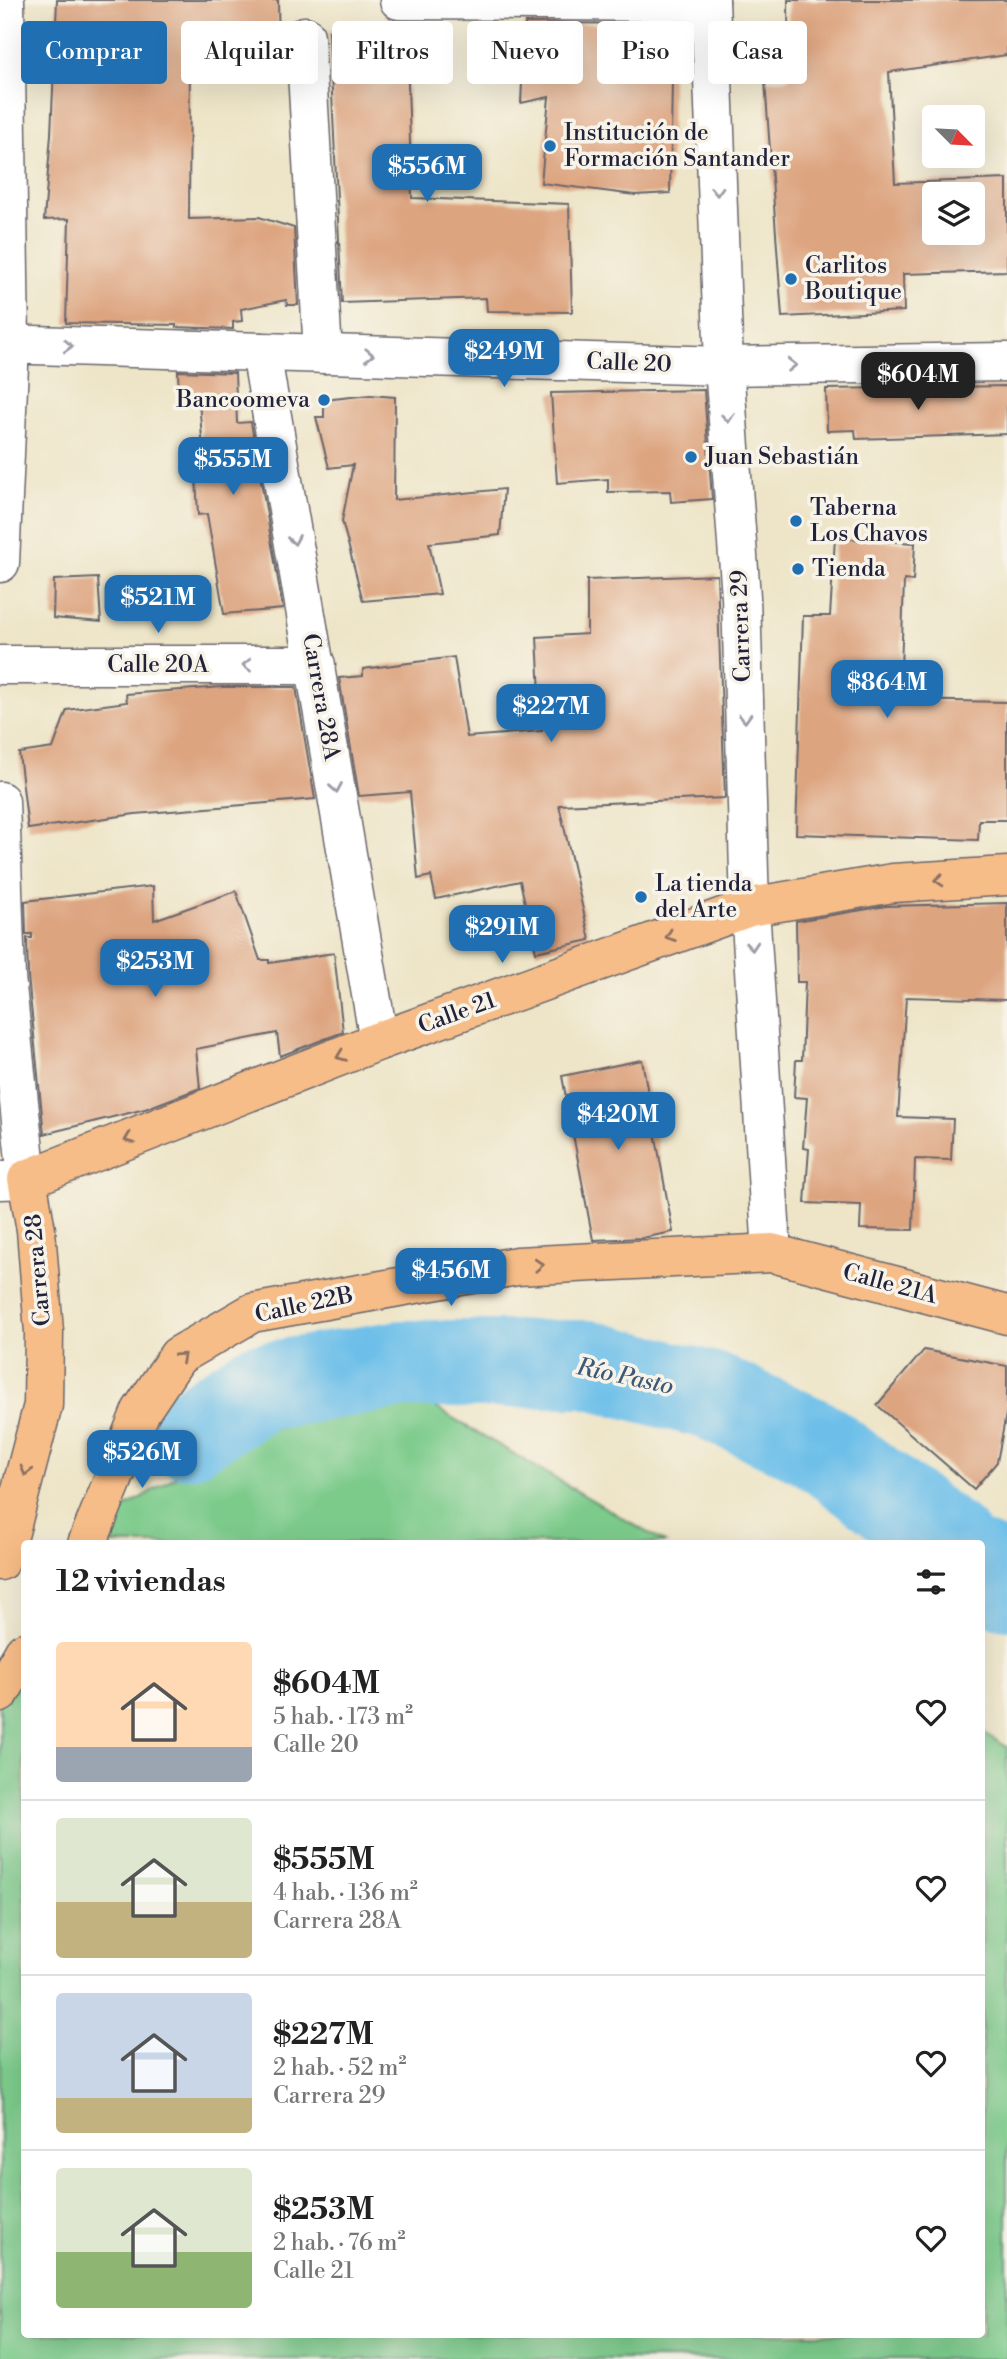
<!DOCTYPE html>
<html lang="es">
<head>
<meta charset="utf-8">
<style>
	body { margin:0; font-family:"Libre Bodoni",serif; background:#f6f6f6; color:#222; height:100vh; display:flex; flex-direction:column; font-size:26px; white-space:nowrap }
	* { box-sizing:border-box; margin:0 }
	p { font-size:23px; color:#767676 }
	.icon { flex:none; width:38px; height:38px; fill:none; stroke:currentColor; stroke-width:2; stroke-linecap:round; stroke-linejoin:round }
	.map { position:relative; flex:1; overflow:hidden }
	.side { position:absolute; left:21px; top:1540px; width:964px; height:798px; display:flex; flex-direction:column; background:#fff; border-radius:7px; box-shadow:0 7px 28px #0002 }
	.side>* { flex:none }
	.top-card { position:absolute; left:21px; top:21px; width:966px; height:63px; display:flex; gap:14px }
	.needle { width:46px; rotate:114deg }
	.tools { position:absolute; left:922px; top:105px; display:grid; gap:14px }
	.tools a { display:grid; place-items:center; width:63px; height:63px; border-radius:7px; background:#fff; box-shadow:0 7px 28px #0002; font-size:35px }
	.price { position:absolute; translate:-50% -60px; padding:0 16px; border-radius:14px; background:#1f6fb2; color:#fff; font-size:23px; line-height:46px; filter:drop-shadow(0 2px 4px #0008) }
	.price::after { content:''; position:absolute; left:50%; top:42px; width:21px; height:16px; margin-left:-10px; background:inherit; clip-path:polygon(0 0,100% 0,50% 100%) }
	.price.active { background:#222; color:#fff }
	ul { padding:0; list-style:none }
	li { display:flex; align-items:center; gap:21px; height:175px; padding:0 35px }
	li+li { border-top:2px solid #e0e0e0 }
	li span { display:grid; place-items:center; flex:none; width:196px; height:140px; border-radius:7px; color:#555 }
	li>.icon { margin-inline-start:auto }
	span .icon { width:84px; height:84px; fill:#fffc; stroke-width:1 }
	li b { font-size:30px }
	h2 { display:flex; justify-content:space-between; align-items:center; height:84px; padding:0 35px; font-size:30px }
	.tag { padding:0 24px; border-radius:7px; background:#fff; box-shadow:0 7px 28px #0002; font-size:24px; line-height:63px }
	.tag.active { background:#1f6fb2; color:#fff }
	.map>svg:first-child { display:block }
</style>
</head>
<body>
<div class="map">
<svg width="1007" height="2359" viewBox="0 0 1007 2359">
	<rect width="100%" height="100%" fill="#f7f3e8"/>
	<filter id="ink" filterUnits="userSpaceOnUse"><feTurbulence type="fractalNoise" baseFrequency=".0143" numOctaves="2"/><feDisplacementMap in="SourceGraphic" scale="14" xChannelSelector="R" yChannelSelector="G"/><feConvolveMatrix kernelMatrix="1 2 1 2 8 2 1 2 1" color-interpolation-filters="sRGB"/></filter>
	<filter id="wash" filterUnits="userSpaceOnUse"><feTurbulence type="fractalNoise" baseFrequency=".00686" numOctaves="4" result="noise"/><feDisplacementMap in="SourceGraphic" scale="28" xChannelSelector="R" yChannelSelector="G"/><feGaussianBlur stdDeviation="1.57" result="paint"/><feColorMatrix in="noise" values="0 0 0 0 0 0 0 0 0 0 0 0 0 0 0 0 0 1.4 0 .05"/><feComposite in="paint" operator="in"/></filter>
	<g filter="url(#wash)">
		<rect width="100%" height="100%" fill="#eee5c8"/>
		<g fill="#7bcb8b" stroke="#4e7663" stroke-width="2">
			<polygon points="412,1394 665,1543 85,1544 95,1526 238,1438"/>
			<polygon points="24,1649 24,2334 982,2334 982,1732 1007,1747 1007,2359 0,2359 0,1692"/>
		</g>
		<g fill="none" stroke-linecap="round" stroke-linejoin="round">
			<g stroke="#6dbfe9" stroke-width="88">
				<polyline points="187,1434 259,1387 402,1364 587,1364 712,1396 816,1444 950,1544"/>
				<polyline points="982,1567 1007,1586"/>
			</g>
		</g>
		<g id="blocks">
			<g fill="#dda480" fill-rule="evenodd">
				<polygon points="57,0 278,0 279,53 190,55 189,219 259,217 294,228 298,305 287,305 286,300 241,309 242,321 233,322 233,329 176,327 176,325 66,323 69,219 44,220 51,134"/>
				<path d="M788 0H1007V55L889 72 895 183 1007 179V271L903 274 904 311 782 317 765 81 789 79ZM934 194H973V233H934Z"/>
				<polygon points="525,23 673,24 670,193 635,195 541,183 549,97 521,103"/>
				<polygon points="406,28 412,198 569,204 572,312 487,311 486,298 342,303 329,31"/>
				<polygon points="178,371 235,373 237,423 251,422 283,609 224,614 207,514 198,515 196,476 205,475 199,401 179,400"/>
				<polygon points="1007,386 1007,434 856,439 855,430 827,431 826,389"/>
				<polygon points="704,390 712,499 671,502 670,491 608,492 608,479 557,483 551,393"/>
				<polygon points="370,395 395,397 394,500 504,489 500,535 429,543 440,594 363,601 342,521 353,465 329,468 316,417 324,417 324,400"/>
				<polygon points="835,538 915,543 913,581 904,580 900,700 1007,702 1007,820 979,820 978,840 796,834 803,616 830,616"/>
				<polygon points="717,575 725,798 559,805 590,940 536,952 520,881 436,899 431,876 418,879 410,792 359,796 339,678 363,676 363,669 454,657 467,737 542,731 537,637 587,634 587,580"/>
				<polygon points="98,578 101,622 53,618 54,580"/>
				<polygon points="223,687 296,687 315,799 135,814 28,829 19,753 53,748 67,710 127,702 126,694"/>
				<polygon points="153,886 154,920 236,891 260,960 269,960 269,963 334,953 343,1032 280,1056 277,1033 196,1049 200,1088 145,1109 44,1134 28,976 27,938 32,938 32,934 26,934 25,901"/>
				<polygon points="1007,903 1007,1000 906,997 898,1117 953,1119 951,1160 915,1159 913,1230 860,1229 861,1205 805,1203 809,1149 803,1148 807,1098 794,1097 796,1060 802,1060 805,982 797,982 796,921 886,906"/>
				<polygon points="642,1060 673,1232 642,1238 593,1240 562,1076"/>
				<polygon points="924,1350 1007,1366 1007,1409 997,1462 974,1489 877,1405"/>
			</g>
		</g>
	</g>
	<g filter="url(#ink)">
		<use href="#blocks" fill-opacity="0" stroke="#69666c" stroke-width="2"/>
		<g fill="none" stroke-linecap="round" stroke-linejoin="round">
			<defs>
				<g id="minor">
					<polyline points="399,0 710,2"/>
					<polyline points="710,0 724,366 741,597 750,907 772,1253"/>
					<polyline points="305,36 323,354"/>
					<polyline points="0,344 724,366 1007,362"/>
					<polyline points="261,352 379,1041"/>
					<polyline points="0,563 10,344 5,0"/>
					<polyline points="0,665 316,665"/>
					<polyline points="0,801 6,977 27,1179 0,1180"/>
				</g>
				<g id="major">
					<polyline points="87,1544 141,1411 178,1356 252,1313 517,1266 772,1253 1007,1315"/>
					<polyline points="0,1561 6,1547 43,1405 44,1332 36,1230 27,1179 379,1041 750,907 893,883 1007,876"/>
					<polyline points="0,1693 24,1652"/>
				</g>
			</defs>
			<use href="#minor" stroke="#69666c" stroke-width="41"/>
			<use href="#major" stroke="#69666c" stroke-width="41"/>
			<use href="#minor" stroke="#fff" stroke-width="38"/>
			<use href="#major" stroke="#f7bd88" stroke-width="38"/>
		</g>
		<defs><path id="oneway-chevron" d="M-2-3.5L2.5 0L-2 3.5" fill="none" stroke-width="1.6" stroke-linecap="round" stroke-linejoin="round" transform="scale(1.75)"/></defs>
		<g stroke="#9c9ca7">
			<use href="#oneway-chevron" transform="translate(717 191) rotate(88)"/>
			<use href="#oneway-chevron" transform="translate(68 346) rotate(2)"/>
			<use href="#oneway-chevron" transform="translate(369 355) rotate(2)"/>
			<use href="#oneway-chevron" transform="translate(792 365) rotate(-1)"/>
			<use href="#oneway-chevron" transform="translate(728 418) rotate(86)"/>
			<use href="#oneway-chevron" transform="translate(294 540) rotate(80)"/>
			<use href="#oneway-chevron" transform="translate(247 665) rotate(180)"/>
			<use href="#oneway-chevron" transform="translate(745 718) rotate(88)"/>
			<use href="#oneway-chevron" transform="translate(336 788) rotate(80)"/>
			<use href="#oneway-chevron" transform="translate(752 946) rotate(86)"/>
		</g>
		<g stroke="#8c7062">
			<use href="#oneway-chevron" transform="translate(939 880) rotate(176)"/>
			<use href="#oneway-chevron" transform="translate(670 936) rotate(160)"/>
			<use href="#oneway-chevron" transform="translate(341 1056) rotate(159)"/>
			<use href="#oneway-chevron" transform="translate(129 1139) rotate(159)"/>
			<use href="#oneway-chevron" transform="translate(539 1265) rotate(-3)"/>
			<use href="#oneway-chevron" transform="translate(181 1357) rotate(-42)"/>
			<use href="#oneway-chevron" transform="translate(26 1471) rotate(105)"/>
		</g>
	</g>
	<g fill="#1f6fb2" stroke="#f7f3e8" stroke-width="2.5">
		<circle cx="550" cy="146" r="7"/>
		<circle cx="791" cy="279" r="7"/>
		<circle cx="324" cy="400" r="7"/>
		<circle cx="691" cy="457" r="7"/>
		<circle cx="796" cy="521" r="7"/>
		<circle cx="798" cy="569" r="7"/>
		<circle cx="641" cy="897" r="7"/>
	</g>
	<g text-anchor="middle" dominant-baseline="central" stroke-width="7" stroke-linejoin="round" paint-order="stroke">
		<g font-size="23" fill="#22223b" stroke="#f7f3e8" text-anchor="start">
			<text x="564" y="133">Institución de<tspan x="564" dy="26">Formación Santander</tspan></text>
			<text x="805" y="266">Carlitos<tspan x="805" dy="26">Boutique</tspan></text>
			<text x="310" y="400" text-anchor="end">Bancoomeva</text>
			<text x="705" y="457">Juan Sebastián</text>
			<text x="810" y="508">Taberna<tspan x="810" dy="26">Los Chavos</tspan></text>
			<text x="812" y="569">Tienda</text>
			<text x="655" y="884">La tienda<tspan x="655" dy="26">del Arte</tspan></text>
		</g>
		<g font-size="23" fill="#22223b" stroke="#f7f3e8">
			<text transform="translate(629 363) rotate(2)">Calle 20</text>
			<text transform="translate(741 626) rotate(-92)">Carrera 29</text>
			<text x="158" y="665">Calle 20A</text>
			<text transform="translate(321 697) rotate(80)">Carrera 28A</text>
			<text transform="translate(457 1013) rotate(-20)">Calle 21</text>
			<text transform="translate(38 1270) rotate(-95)">Carrera 28</text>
			<text transform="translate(890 1284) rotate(15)">Calle 21A</text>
			<text transform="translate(304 1305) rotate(-12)">Calle 22B</text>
		</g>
		<g font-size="24" font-style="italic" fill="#3c5978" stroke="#f7f3e8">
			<text transform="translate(625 1377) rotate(12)">Río Pasto</text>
		</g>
	</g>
</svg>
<div class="tools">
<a><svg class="needle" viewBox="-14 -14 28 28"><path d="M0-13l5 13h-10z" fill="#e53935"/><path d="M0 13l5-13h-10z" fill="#767676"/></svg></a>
<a><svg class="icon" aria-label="layers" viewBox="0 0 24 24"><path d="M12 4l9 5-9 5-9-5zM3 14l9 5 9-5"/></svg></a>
</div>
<b class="price" style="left:427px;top:204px">$556M</b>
<b class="price" style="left:504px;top:389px">$249M</b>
<b class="price active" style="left:918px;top:412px">$604M</b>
<b class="price" style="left:233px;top:497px">$555M</b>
<b class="price" style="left:158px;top:635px">$521M</b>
<b class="price" style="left:887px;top:720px">$864M</b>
<b class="price" style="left:551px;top:744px">$227M</b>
<b class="price" style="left:502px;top:965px">$291M</b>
<b class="price" style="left:155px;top:999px">$253M</b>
<b class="price" style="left:618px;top:1152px">$420M</b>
<b class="price" style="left:451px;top:1308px">$456M</b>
<b class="price" style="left:142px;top:1490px">$526M</b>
<div class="top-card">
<a class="tag active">Comprar</a>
<a class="tag">Alquilar</a>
<a class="tag">Filtros</a>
<a class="tag">Nuevo</a>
<a class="tag">Piso</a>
<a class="tag">Casa</a>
</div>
<section class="side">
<h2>12 viviendas<svg class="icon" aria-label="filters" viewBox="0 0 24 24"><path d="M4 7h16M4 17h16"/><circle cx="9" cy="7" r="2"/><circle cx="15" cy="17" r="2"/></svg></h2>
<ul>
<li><span style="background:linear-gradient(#ffd9b3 75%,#9aa5b1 0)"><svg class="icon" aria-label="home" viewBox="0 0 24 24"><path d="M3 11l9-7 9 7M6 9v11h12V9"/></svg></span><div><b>$604M</b><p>5 hab. · 173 m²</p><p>Calle 20</p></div><svg class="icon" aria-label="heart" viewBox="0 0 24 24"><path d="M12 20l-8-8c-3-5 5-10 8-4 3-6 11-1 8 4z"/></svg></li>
<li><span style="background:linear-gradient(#dfe7d0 60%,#c2b280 0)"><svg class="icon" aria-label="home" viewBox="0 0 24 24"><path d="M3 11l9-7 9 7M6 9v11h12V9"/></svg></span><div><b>$555M</b><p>4 hab. · 136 m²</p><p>Carrera 28A</p></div><svg class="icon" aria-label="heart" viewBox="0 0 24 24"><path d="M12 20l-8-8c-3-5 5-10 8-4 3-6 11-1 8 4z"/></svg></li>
<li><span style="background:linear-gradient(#c9d6e8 75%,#c2b280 0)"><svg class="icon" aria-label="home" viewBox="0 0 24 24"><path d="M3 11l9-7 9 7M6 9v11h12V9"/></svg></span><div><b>$227M</b><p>2 hab. · 52 m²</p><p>Carrera 29</p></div><svg class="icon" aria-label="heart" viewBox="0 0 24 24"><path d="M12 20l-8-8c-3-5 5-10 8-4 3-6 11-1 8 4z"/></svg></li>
<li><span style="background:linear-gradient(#dfe7d0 60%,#8fb573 0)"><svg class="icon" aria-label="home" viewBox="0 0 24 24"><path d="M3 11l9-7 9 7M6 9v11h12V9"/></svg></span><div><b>$253M</b><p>2 hab. · 76 m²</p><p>Calle 21</p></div><svg class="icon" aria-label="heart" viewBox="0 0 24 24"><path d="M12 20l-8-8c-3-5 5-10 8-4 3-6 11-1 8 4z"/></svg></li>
</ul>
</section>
</div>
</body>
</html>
